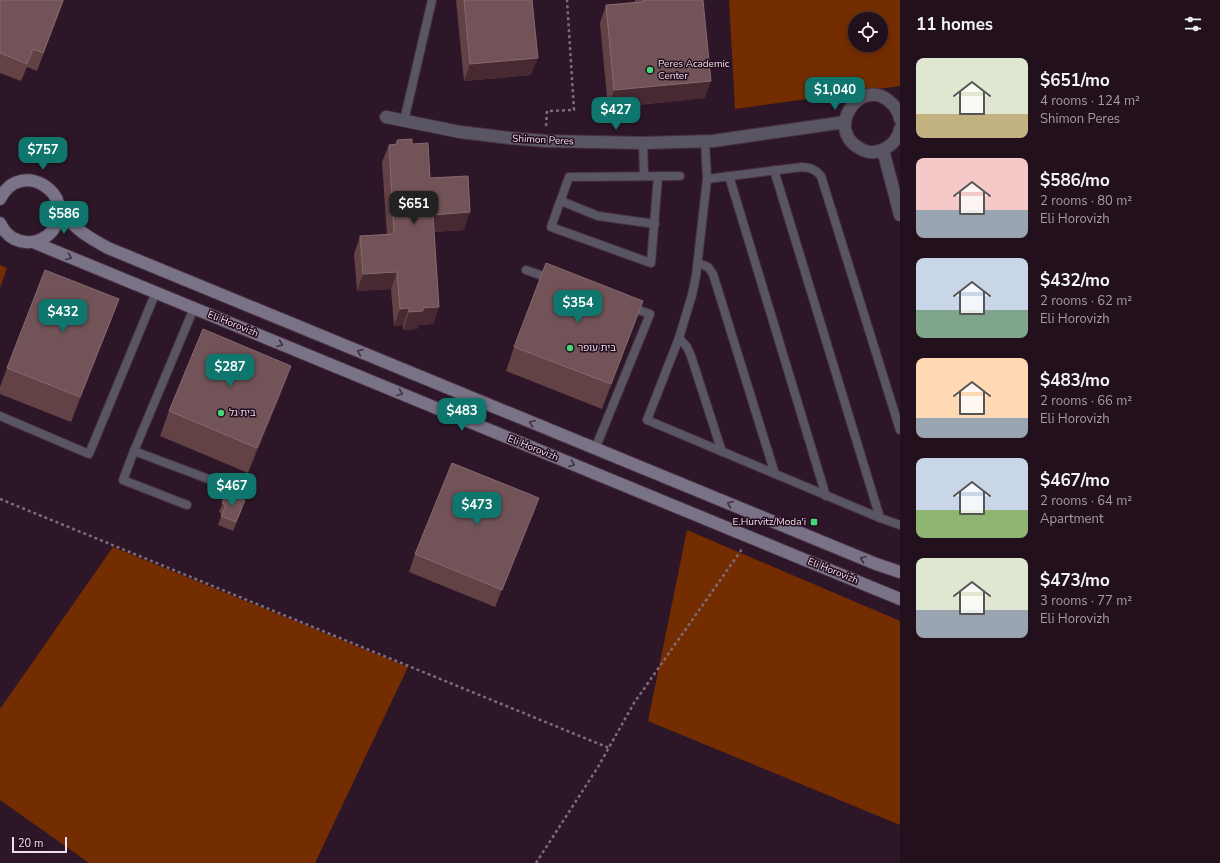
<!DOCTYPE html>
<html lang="en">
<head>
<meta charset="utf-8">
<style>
	body { margin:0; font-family:"Nunito Sans","Noto Sans Hebrew",sans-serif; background:#2a1926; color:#f1f3f6; height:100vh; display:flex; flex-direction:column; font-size:15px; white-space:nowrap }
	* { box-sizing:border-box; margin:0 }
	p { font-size:13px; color:#a29da4 }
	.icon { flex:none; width:22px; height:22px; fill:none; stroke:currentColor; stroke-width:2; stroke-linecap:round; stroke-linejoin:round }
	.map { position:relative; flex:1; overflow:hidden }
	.sheet { display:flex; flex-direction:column; background:#22101d; width:320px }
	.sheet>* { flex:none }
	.controls { position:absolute; left:848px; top:12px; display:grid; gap:8px }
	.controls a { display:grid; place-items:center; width:40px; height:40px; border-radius:50%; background:#22101d; box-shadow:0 2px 6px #0003,0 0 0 1px #3f303b; font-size:20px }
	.scale { position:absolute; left:12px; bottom:10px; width:55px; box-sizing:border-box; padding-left:4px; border:2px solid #f0dfeb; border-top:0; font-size:11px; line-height:14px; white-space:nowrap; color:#f0dfeb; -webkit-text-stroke:3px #230c1e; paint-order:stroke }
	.price { position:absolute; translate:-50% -34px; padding:0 9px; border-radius:8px; background:#0f766e; color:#fff; font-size:13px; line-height:26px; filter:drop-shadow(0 1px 2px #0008) }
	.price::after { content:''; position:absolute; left:50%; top:24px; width:12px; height:9px; margin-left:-6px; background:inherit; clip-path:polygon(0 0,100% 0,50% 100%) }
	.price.active { background:#222; color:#fff }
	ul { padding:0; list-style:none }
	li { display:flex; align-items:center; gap:12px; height:100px; padding:0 16px }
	li span { display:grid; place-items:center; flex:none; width:112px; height:80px; border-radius:8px; color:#555 }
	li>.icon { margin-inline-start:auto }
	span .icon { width:48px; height:48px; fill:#fffc; stroke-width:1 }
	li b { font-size:17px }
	h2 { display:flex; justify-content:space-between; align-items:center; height:48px; padding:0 16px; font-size:17px }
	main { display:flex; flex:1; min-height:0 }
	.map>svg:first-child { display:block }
</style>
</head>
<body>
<main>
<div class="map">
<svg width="900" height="863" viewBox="0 0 900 863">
	<rect width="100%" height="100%" fill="#2d1627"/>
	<g fill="#732d00" fill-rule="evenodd">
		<path d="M729 0H900V86L735 109ZM855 19H881V45H855Z"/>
		<polygon points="0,265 7,268 0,288"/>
		<polygon points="687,530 900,621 900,825 648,721"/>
		<polygon points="113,547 408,667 315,863 89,863 0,800 0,709"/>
	</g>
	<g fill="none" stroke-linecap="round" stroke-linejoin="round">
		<defs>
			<g id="lane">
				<polyline points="404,121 432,0"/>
				<polyline points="705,141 707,179 696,276 692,295 679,338 647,420 880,518 900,525"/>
				<polyline points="643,143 644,176"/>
				<polyline points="774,170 880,518"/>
				<polyline points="658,176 651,263 551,227 569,177 680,176"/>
				<polyline points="729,176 826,496"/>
				<path d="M707 179 802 167C811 168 815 169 821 176L900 430"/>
				<polyline points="561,201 598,216 655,224"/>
				<polyline points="698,263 708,267 713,274 775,474"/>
				<polyline points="526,270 552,279"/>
				<polyline points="194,308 134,451 235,489"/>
				<polyline points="679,338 687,347 691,356 722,452"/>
				<polyline points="0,416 89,454 156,292"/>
				<polyline points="595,449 650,314 630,307"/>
				<polyline points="134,451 123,480 187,505"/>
			</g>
			<g id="street">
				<polyline points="386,117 460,132 510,138 546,141 643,143 713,141 845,122"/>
				<path d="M900 119C899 111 895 106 889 101 860 76 822 132 863 150 878 157 897 145 900 129"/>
				<polyline points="883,150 900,215"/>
			</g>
			<g id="secondary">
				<path d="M0 199C20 157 79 194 53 230 47 238 36 243 26 242 14 241 5 234 0 223"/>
				<path d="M58 203C72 228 84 235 108 248L876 564 900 572"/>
				<polyline points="33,242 900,599"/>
			</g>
		</defs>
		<use href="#lane" stroke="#483242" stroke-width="10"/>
		<use href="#street" stroke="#483242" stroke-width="14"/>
		<use href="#secondary" stroke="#483242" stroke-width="14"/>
		<g stroke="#7f6b7a" stroke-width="2.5" stroke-dasharray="3 3" stroke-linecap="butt">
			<polyline points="546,126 547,111 574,110 567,0"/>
			<polyline points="0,499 609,748"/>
			<polyline points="536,863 598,767 634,703 742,549"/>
		</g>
		<use href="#lane" stroke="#595562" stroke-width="8"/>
		<use href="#street" stroke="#595562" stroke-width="12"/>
		<use href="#secondary" stroke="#7a7388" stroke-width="12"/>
	</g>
	<g fill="#634246">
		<polygon points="0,0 64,0 37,71 27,67 21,81 0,73"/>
		<polygon points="456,0 532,0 531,75 464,81"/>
		<polygon points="635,0 703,0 705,98 608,108 600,23 606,5 635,2"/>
		<polygon points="397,140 412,144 430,178 464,230 434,232 439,307 433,324 418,325 417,329 403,330 403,325 394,326 391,289 357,291 354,254 360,236 387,235 382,162 389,145 396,144"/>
		<polygon points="119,299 110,323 71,422 0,394 0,387 7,368"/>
		<polygon points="634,325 602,409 506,371 514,347"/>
		<polygon points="282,391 248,473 160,436 169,411"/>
		<polygon points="227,492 242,509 233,531 218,525 222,514 219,512"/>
		<polygon points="532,515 495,607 409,572 415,554"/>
	</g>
	<g fill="#472932">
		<polygon points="538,58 531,75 464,81 470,64"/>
		<polygon points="711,81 705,98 608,108 614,90"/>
		<polygon points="470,212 464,230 427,232 433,215"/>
		<polygon points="397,272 391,289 357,291 363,274"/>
		<polygon points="119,299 110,323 71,422 80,397"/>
		<polygon points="643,301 634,325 602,409 611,384"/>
		<polygon points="439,307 433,324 418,325 417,329 403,330 409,312 423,308"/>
		<polygon points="409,308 403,325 394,326 400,309"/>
		<polygon points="291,366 282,391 248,473 257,448"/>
		<polygon points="539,498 532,515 495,607 502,590"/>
	</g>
	<g fill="#725358" stroke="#86696f">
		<polygon points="0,0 63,0 43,53 33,49 27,64 0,53"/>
		<polygon points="464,0 532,0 538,58 470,64"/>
		<polygon points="643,0 703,0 711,81 614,90 606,5 643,2"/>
		<polygon points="412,139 412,144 428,143 430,178 468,176 470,212 433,215 439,307 423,308 423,311 409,312 409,308 400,309 397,272 363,274 360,236 394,234 389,145 397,144 397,140"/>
		<polygon points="546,263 643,301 611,384 514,347"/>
		<polygon points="45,270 119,299 80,397 7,368"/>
		<polygon points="203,329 291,366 257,448 169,411"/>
		<polygon points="452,463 539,498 502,590 415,554"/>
		<polygon points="227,492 245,500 236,522 221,516 226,505 222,503"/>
	</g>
	<defs><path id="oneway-chevron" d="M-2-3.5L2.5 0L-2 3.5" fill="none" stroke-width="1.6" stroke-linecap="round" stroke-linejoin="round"/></defs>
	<g stroke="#413043">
		<use href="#oneway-chevron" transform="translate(69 257) rotate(22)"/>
		<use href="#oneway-chevron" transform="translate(280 344) rotate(22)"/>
		<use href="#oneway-chevron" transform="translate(360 352) rotate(-158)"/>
		<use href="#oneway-chevron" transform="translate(400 393) rotate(22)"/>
		<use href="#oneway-chevron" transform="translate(532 423) rotate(-158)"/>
		<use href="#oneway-chevron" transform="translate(572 464) rotate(22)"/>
		<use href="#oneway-chevron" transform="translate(730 504) rotate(-158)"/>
		<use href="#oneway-chevron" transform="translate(863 559) rotate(-158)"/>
	</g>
	<g fill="#45d77a" stroke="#230c1e" stroke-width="1.5">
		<circle cx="650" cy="70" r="4"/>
		<circle cx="570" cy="348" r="4"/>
		<circle cx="221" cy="413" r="4"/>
		<rect x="810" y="518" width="8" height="8" rx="2"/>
	</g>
	<g text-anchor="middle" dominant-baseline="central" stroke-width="3" stroke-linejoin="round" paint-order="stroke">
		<g font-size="10" fill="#f0dfeb" stroke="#230c1e" text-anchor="start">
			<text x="658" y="64">Peres Academic<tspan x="658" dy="12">Center</tspan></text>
			<text x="578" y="348">בית עופר</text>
			<text x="229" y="413">בית גל</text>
			<text x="806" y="522" text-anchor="end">E.Hurvitz/Moda'i</text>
		</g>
		<g font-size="10" fill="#f0dfeb" stroke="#230c1e">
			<text transform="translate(543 140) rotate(3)">Shimon Peres</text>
			<text transform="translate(233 324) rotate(22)">Eli Horovizh</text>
			<text transform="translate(533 448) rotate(22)">Eli Horovizh</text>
			<text transform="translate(833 571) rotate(22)">Eli Horovizh</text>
		</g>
	</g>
</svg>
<div class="controls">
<a><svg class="icon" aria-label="locate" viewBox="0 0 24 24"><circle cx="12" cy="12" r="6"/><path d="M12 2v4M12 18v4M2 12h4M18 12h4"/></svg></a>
</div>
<div class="scale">20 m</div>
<b class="price" style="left:835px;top:111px">$1,040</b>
<b class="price" style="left:616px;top:131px">$427</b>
<b class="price" style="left:43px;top:171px">$757</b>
<b class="price active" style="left:414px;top:225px">$651</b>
<b class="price" style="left:64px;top:235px">$586</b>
<b class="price" style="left:578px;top:324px">$354</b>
<b class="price" style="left:63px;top:333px">$432</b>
<b class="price" style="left:230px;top:388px">$287</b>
<b class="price" style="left:462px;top:432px">$483</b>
<b class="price" style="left:232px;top:507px">$467</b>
<b class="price" style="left:477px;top:526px">$473</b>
</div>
<section class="sheet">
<h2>11 homes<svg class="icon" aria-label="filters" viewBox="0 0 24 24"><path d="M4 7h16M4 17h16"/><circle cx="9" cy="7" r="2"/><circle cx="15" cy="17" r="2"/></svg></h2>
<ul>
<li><span style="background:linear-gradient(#dfe7d0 70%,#c2b280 0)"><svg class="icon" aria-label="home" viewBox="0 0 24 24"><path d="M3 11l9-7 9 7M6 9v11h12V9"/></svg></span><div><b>$651/mo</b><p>4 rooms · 124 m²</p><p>Shimon Peres</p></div></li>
<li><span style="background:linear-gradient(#f6c9c9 65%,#9aa5b1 0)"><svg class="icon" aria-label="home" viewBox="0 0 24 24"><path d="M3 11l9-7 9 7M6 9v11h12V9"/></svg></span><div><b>$586/mo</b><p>2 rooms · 80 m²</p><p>Eli Horovizh</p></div></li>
<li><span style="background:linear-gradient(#c9d6e8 65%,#7fa58c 0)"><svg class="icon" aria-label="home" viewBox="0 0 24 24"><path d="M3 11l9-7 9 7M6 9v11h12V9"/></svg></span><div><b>$432/mo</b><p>2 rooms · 62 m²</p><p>Eli Horovizh</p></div></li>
<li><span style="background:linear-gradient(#ffd9b3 75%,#9aa5b1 0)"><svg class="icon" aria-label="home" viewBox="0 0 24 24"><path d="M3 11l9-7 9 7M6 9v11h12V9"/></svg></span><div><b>$483/mo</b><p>2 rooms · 66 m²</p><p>Eli Horovizh</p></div></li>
<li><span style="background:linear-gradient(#c9d6e8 65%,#8fb573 0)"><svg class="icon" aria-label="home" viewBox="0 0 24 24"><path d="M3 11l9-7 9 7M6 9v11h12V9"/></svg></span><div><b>$467/mo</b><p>2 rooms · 64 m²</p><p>Apartment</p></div></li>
<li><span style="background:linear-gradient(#dfe7d0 65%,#9aa5b1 0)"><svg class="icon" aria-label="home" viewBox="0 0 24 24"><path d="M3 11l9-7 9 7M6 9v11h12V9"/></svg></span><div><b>$473/mo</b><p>3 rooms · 77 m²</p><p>Eli Horovizh</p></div></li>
</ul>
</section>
</main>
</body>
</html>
